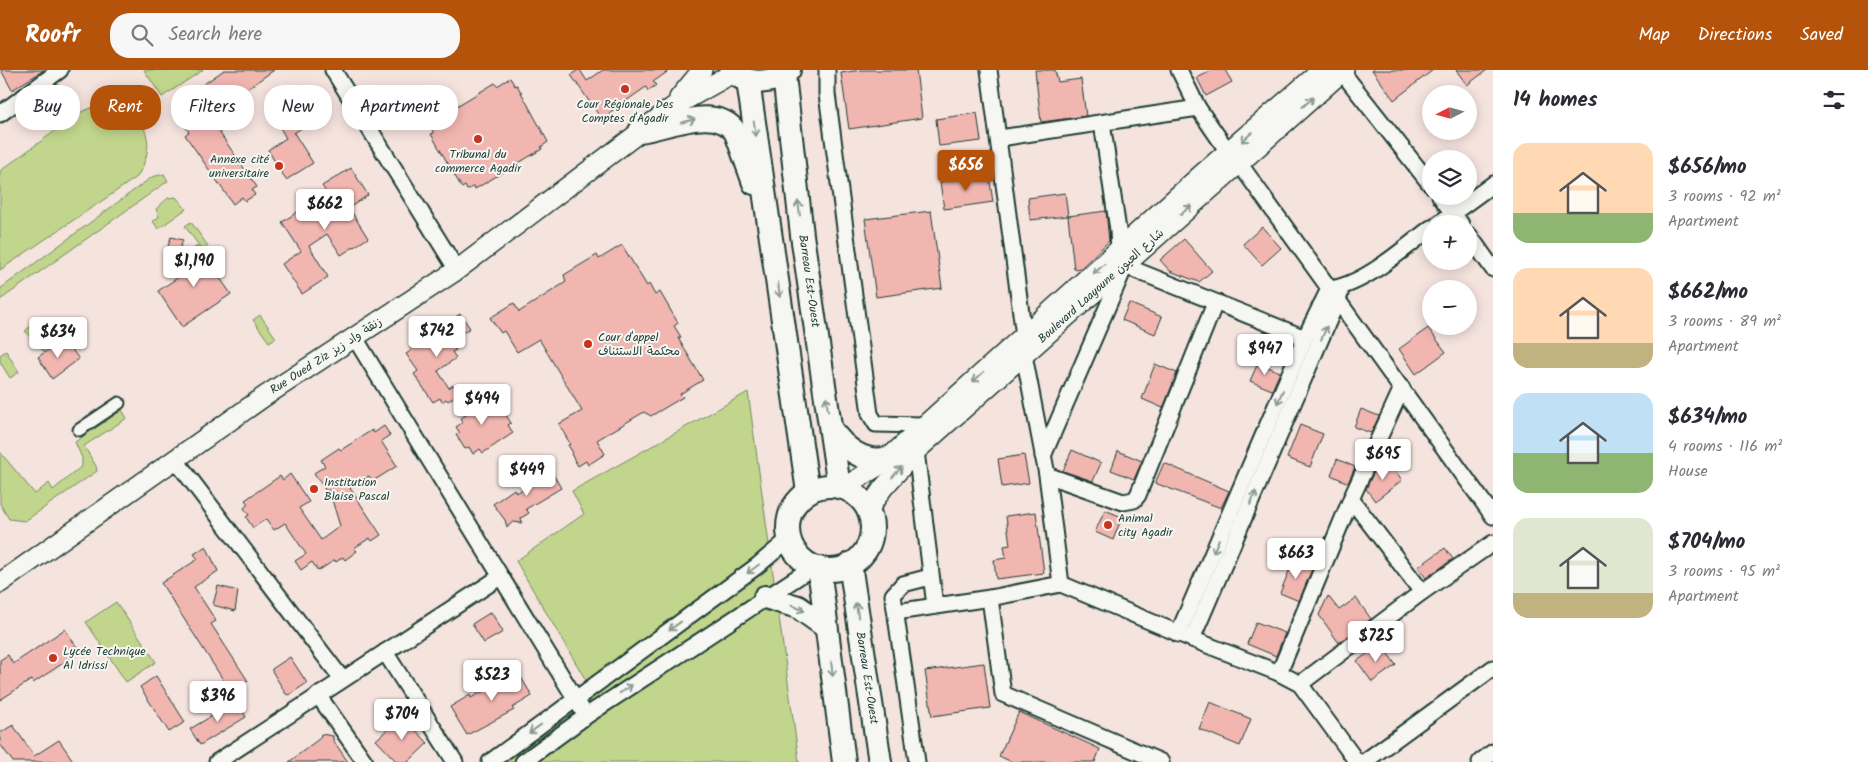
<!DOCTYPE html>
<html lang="en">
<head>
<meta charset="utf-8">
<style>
	body { margin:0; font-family:Kalam,"Playpen Sans Arabic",sans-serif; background:#f7f7f7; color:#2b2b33; height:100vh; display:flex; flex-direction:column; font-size:19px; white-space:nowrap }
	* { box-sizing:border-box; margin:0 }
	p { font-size:16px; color:#7c7c81 }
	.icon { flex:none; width:28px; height:28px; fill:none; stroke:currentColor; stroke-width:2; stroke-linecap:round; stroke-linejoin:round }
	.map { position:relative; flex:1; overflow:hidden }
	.sheet { display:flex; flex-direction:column; background:#fff; width:375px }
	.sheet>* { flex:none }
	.top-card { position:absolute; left:15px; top:15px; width:475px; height:45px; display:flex; gap:10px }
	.needle { width:32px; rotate:264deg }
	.fabs { position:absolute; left:1422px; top:15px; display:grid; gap:10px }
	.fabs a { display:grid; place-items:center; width:55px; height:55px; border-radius:50%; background:#fff; box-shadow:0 2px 12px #0003; font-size:25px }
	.price { position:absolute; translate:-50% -42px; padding:0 11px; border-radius:5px; background:#fff; color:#222; font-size:16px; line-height:32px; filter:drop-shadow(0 1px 2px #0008) }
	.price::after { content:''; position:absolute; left:50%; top:30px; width:15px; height:11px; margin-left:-8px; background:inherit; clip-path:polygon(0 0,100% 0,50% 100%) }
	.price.selected { background:#b45309; color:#fff }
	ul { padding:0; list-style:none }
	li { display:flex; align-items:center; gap:15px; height:125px; padding:0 20px }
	li span { display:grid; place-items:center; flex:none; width:140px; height:100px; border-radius:15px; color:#555 }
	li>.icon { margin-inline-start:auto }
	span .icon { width:60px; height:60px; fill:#fffc; stroke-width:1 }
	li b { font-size:21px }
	h2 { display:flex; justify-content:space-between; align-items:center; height:60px; padding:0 20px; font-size:21px }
	.pill { padding:0 18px; border-radius:20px; background:#fff; box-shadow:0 2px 12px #0003; font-size:18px; line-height:45px }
	.pill.selected { background:#b45309; color:#fff }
	header { display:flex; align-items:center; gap:30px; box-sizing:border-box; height:70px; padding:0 25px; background:#b45309; color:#fff }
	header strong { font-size:24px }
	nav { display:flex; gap:28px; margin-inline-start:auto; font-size:18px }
	.search { width:350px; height:45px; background:#f7f7f7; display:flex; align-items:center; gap:12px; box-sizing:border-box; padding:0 18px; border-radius:20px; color:#7c7c81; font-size:19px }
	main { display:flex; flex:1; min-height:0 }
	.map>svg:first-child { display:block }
</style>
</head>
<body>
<header>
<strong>Roofr</strong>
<div class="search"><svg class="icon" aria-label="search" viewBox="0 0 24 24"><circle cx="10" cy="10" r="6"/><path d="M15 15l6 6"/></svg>Search here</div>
<nav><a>Map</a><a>Directions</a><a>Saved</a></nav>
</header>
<main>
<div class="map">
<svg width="1493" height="692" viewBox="0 0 1493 692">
	<rect width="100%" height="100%" fill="#f5e3de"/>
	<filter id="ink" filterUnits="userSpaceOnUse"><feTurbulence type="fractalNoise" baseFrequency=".02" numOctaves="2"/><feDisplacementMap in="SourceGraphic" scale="10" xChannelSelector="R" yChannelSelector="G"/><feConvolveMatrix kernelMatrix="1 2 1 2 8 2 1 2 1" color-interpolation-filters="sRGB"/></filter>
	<g filter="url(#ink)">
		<g fill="#c1d68c" stroke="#708a60">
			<polygon points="144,0 203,0 162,27"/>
			<path d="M114 34C149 48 157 75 137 107L0 200V101L81 42 94 37Z"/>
			<polygon points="164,104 168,111 0,230 0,219 152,107"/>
			<polygon points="176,127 186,139 158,159 153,151 159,147 156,139 168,128"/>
			<polygon points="191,152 208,176 202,180 185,156"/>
			<polygon points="260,245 276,268 269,272 253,250"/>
			<polygon points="30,257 39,266 54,272 43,281 25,261"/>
			<polygon points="6,281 19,302 10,308 0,292 0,285"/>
			<polygon points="748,322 799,692 498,692 594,624 516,491 584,444 572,421"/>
			<polygon points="122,340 127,348 84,376 96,396 97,401 25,451 9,449 0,434 0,382 35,424 49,413 53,420 82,396 82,388 75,372"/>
			<polygon points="116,532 156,592 126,612 86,552"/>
		</g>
		<g fill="#f2b6b1" stroke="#1f3d34">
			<polygon points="1,0 44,0 12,20"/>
			<polygon points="224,0 274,0 208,46 257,117 252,120 255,125 245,131 242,127 233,134 185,65 189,62 184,55 187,30 196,24 194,21"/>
			<polygon points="578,0 580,0 587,11 603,0 670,0 653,12 656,15 648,21 646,17 609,43 613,48 605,54 571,5"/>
			<polygon points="861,0 916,0 922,48 849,59 841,3"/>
			<polygon points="1035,0 1055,0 1058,12 1081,9 1086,46 1041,52"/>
			<polygon points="1213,0 1225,0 1232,12 1206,26 1197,8"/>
			<polygon points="1372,0 1433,0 1394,30"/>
			<polygon points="1456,0 1487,0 1467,15"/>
			<polygon points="510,8 515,16 517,15 548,72 541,77 542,79 475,119 474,116 467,120 465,116 462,118 431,64 434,63 430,56 441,49 440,46 495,13 497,16"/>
			<polygon points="296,22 314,50 294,63 313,93 286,110 268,80 286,68 269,39"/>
			<polygon points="977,43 981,71 939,76 936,49"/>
			<polygon points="351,98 368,125 349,138 368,168 341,185 327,164 309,176 328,207 302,224 282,194 301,181 282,152 308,135 322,156 340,143 322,116"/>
			<polygon points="989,105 993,132 944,139 940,112"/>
			<polygon points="1065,123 1068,146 1030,150 1028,128"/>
			<polygon points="931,141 942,218 876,227 865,149"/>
			<polygon points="1106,141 1109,171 1081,198 1074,199 1068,146"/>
			<polygon points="1262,157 1281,178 1262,195 1243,174"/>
			<polygon points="171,167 183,170 177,186 166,182"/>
			<polygon points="1184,169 1212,201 1199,212 1170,201 1160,190"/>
			<polygon points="622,175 647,216 649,214 655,225 660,222 678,253 674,256 681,267 678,268 703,310 680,324 683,327 651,346 644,342 597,370 605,384 588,395 586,391 578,396 571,384 573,383 568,375 570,374 559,354 582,341 539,269 517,282 504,261 501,263 490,248 514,233 519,242 566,212 564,205 597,185 599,189"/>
			<polygon points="198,176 231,224 182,257 158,221 186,202 178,190"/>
			<polygon points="1129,233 1162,247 1155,264 1122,250"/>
			<polygon points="460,244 470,258 453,269 454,271 451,273 456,280 452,282 456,288 438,301 449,318 453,315 458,324 448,331 446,329 442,332 440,328 433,332 414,304 418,301 406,284 412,280 410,277"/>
			<polygon points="1428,258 1446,282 1416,304 1399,279"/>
			<polygon points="64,269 79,289 52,309 38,287"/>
			<polygon points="1258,293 1280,302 1272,320 1250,311"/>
			<polygon points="1155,294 1177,303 1163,338 1142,329"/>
			<polygon points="464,324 475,339 491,329 496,336 499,334 511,353 508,355 513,363 483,383 480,379 473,384 469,377 465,379 456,365 460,363 456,357 463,352 460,349 466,345 456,330"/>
			<polygon points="1361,339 1379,346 1371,363 1354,357"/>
			<polygon points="1300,355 1323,364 1310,397 1287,388"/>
			<polygon points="384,356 390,365 381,371 397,396 373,411 369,406 350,418 381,465 372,471 370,468 354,478 357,481 345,490 343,487 336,492 335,490 318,501 312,492 301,500 295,491 306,484 285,453 274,460 266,449 253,458 246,447 249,445 244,438 248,434 245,430 280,406 283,410 290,404 309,432 299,438 321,470 340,456 329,420 326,421 314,403 325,396 321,390 339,378 341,380 372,360 374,363"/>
			<polygon points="1072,380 1101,393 1093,411 1063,401"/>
			<polygon points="1118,381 1142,391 1134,409 1111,400"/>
			<polygon points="1024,385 1029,413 1002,417 998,389"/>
			<polygon points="1337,389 1355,397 1348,413 1331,405"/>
			<polygon points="1389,392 1402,410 1375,431 1366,419 1373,404"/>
			<polygon points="1164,393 1229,421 1221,438 1155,413"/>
			<polygon points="542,399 545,402 550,399 561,418 526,439 529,443 521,448 522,453 513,452 507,457 505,450 493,434 514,419 516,423 535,413 532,407"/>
			<polygon points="1105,440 1122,447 1113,470 1095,462"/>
			<polygon points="1036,442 1044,503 996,509 994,490 1006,488 1004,476 1010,475 1006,446"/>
			<polygon points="206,476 218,501 194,517 216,551 211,554 248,611 231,622 161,513 198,489 194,484"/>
			<polygon points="1445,478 1453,489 1426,508 1418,497"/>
			<polygon points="1294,489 1313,497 1299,531 1280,523"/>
			<polygon points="218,516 238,521 235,541 213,535"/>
			<polygon points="1328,526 1339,540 1356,528 1371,549 1339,573 1319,545"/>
			<polygon points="491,542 503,562 484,573 472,554"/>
			<polygon points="1256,552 1285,563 1276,586 1247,574"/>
			<polygon points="65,559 80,582 33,613 31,610 0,630 0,590 8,585 13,594"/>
			<polygon points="1381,574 1396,595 1372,612 1357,591"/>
			<polygon points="290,587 307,613 289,625 286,624 272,601 272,599"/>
			<polygon points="984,593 990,638 932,646 925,601"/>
			<polygon points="515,597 532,626 512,638 514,640 467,665 450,637 470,625 471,628 489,618 497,612 495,609"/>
			<polygon points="156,606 185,652 169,662 140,617"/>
			<polygon points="237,631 246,647 200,675 190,659"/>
			<polygon points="1210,632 1251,649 1240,676 1199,659"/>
			<polygon points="1019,642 1100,679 1095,692 1012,692 999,686"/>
			<polygon points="402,646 428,673 408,692 397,692 376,670"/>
			<polygon points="13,655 34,686 59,670 74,692 13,692 0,674 0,663"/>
			<polygon points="321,664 333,666 333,670 348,692 289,692 320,668"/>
		</g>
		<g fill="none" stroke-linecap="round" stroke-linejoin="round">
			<defs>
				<polyline id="pedestrian" points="79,360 119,333"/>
				<g id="minor">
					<polyline points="333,0 457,200"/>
					<polyline points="827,0 827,24 870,344 876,354 923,355"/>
					<polyline points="989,0 1024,266"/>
					<polyline points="1179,0 1198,38"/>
					<polyline points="1342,2 1431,115"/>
					<polyline points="0,44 60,0"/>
					<polyline points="1102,53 1118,160 1119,182"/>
					<polyline points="1000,68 1198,38 1229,83"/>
					<polyline points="1239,93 1493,446"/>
					<polyline points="1440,126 1461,154"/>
					<polyline points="1438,154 1493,114"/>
					<polyline points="1469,165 1493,199"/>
					<polyline points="355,268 586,646"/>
					<polyline points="1024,285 1047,405 1061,514"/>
					<polyline points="916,381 935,536"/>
					<polyline points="1043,386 1125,196 1305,268"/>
					<polyline points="175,389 342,609"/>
					<polyline points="1047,405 1123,432 1134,430 1138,425 1215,233"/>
					<polyline points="1351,429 1422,522"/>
					<polyline points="990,528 1003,624 1161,692"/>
					<polyline points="896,542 990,528 1061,514 1192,569 1279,603 1300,614 1357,692"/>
					<path d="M1178 564 1305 268 1329 219C1363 216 1404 178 1431 158"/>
					<polyline points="1192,569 1340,224"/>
					<polyline points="385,582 455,692"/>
					<polyline points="1279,603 1351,429 1402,318"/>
					<polyline points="1300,614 1422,522 1493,473"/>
					<polyline points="318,625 365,692"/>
					<polyline points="217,692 500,507"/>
					<polyline points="490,692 757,496 789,469"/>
					<polyline points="523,692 586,646 813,497"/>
					<polyline points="917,692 893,525 903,514 930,507"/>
					<polyline points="1364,692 1493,598"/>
					<polyline points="1480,692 1493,682"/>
				</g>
				<g id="tertiary">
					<polyline points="679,28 702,0"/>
					<polyline points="843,418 883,393 1202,104 1322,0"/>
					<polyline points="868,440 883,418 916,381 1344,0"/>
					<polyline points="0,513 265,326 457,200 673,37 733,3"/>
				</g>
				<g id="primary">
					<path d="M731 0C746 16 773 15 789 0"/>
					<polyline points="784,5 802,165 839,417"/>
					<polyline points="748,11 808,422"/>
					<path d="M640 61C668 57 718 33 736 63L754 113"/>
					<path d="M831 359C843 377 864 395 888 388"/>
					<circle cx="830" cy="458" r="42"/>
					<polyline points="850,494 880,692"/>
					<polyline points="819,498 844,692"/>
					<polyline points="765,527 798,537 826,557"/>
				</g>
			</defs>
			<use href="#pedestrian" stroke="#1f3d34" stroke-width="15"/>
			<use href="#minor" stroke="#1f3d34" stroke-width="19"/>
			<use href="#tertiary" stroke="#1f3d34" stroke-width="22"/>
			<use href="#primary" stroke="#1f3d34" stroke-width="26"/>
			<use href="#pedestrian" stroke="#f6f6f2" stroke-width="11"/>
			<use href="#minor" stroke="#f6f6f2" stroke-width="15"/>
			<use href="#tertiary" stroke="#f6f6f2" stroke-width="19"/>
			<use href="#primary" stroke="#f6f6f2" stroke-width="22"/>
		</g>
		<defs><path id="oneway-shaft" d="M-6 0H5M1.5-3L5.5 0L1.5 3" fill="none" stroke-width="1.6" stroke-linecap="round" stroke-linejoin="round" transform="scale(1.25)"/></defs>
		<g stroke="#8a9a93">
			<use href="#oneway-shaft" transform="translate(1308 32) rotate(-41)"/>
			<use href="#oneway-shaft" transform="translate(688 51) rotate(-14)"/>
			<use href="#oneway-shaft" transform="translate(755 59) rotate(81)"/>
			<use href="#oneway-shaft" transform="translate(1247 67) rotate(138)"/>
			<use href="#oneway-shaft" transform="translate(799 138) rotate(-97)"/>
			<use href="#oneway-shaft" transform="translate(1186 140) rotate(-42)"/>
			<use href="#oneway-shaft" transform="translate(1099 199) rotate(139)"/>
			<use href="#oneway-shaft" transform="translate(779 220) rotate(82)"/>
			<use href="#oneway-shaft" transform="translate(1324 263) rotate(-67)"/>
			<use href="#oneway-shaft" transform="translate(978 307) rotate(138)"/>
			<use href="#oneway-shaft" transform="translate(1280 327) rotate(113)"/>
			<use href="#oneway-shaft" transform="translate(827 334) rotate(-99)"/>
			<use href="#oneway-shaft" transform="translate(897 402) rotate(-48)"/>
			<use href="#oneway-shaft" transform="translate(1253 428) rotate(-67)"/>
			<use href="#oneway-shaft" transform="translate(1216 476) rotate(113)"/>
			<use href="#oneway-shaft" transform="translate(753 499) rotate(143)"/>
			<use href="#oneway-shaft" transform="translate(798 538) rotate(26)"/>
			<use href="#oneway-shaft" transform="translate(857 540) rotate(-99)"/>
			<use href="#oneway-shaft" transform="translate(675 556) rotate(144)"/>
			<use href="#oneway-shaft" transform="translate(832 599) rotate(83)"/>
			<use href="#oneway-shaft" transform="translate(626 619) rotate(-34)"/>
			<use href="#oneway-shaft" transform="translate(535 659) rotate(144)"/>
		</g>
	</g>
	<g fill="#c8321e" stroke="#f6f6f2" stroke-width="2">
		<circle cx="625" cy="19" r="5"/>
		<circle cx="478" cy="69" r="5"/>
		<circle cx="279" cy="96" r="5"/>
		<circle cx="588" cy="274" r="5"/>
		<circle cx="314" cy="419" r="5"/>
		<circle cx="1108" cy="455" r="5"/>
		<circle cx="53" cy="588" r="5"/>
	</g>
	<g text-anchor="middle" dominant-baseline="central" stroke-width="4" stroke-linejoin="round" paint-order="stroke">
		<g font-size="12" fill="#1f3d34" stroke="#f6f6f2" text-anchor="start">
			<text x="625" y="34" text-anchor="middle">Cour Régionale Des<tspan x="625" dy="14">Comptes d'Agadir</tspan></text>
			<text x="478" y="84" text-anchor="middle">Tribunal du<tspan x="478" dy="14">commerce Agadir</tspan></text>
			<text x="269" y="89" text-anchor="end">Annexe cité<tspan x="269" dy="14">universitaire</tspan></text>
			<text x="598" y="267">Cour d'appel<tspan x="598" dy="14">محكمة الاستئناف</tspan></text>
			<text x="324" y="412">Institution<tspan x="324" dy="14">Blaise Pascal</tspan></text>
			<text x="1118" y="448">Animal<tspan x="1118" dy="14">city Agadir</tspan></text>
			<text x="63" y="581">Lycée Technique<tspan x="63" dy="14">Al Idrissi</tspan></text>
		</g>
		<g font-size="12" fill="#1f3d34" stroke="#f6f6f2">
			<text transform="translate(809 211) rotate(82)">Barreau Est-Ouest</text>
			<text transform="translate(1101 216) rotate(-42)">Boulevard Laayoune شارع العيون</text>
			<text transform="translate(326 286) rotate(-33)">Rue Oued Ziz زنقة واد زيز</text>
			<text transform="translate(867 608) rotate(81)">Barreau Est-Ouest</text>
		</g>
	</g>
</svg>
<div class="fabs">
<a><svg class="needle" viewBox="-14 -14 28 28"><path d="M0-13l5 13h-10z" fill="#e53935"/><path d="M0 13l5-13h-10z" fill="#7c7c81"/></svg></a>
<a><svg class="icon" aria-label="layers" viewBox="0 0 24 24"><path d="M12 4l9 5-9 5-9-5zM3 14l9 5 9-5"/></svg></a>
<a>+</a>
<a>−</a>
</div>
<b class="price selected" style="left:966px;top:122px">$656</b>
<b class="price" style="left:325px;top:161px">$662</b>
<b class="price" style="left:194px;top:218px">$1,190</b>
<b class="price" style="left:437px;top:288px">$742</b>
<b class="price" style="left:58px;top:289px">$634</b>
<b class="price" style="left:1265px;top:306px">$947</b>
<b class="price" style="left:482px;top:356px">$494</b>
<b class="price" style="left:1383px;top:411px">$695</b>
<b class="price" style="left:527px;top:427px">$449</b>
<b class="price" style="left:1296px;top:510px">$663</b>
<b class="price" style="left:1376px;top:593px">$725</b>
<b class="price" style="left:492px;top:632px">$523</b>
<b class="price" style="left:218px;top:653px">$396</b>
<b class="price" style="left:402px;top:671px">$704</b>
<div class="top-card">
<a class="pill">Buy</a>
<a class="pill selected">Rent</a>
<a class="pill">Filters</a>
<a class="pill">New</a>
<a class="pill">Apartment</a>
</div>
</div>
<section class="sheet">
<h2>14 homes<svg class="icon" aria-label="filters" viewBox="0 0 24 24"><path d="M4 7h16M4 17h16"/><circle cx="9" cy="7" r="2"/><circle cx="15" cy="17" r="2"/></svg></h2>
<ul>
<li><span style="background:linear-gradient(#ffd9b3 70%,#8fb573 0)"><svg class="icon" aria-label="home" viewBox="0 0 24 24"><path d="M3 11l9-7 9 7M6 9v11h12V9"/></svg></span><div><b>$656/mo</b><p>3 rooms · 92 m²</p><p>Apartment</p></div></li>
<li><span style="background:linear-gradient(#ffd9b3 75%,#c2b280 0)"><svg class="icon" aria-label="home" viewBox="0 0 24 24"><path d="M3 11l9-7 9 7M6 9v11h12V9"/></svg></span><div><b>$662/mo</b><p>3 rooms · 89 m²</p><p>Apartment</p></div></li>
<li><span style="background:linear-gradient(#bfe0f5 60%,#8fb573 0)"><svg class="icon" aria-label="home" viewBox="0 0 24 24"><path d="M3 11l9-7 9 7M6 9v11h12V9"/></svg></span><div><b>$634/mo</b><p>4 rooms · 116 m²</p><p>House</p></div></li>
<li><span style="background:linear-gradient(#dfe7d0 75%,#c2b280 0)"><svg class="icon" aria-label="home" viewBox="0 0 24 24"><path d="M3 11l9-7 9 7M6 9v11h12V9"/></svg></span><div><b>$704/mo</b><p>3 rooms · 95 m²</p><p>Apartment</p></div></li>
</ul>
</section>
</main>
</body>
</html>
